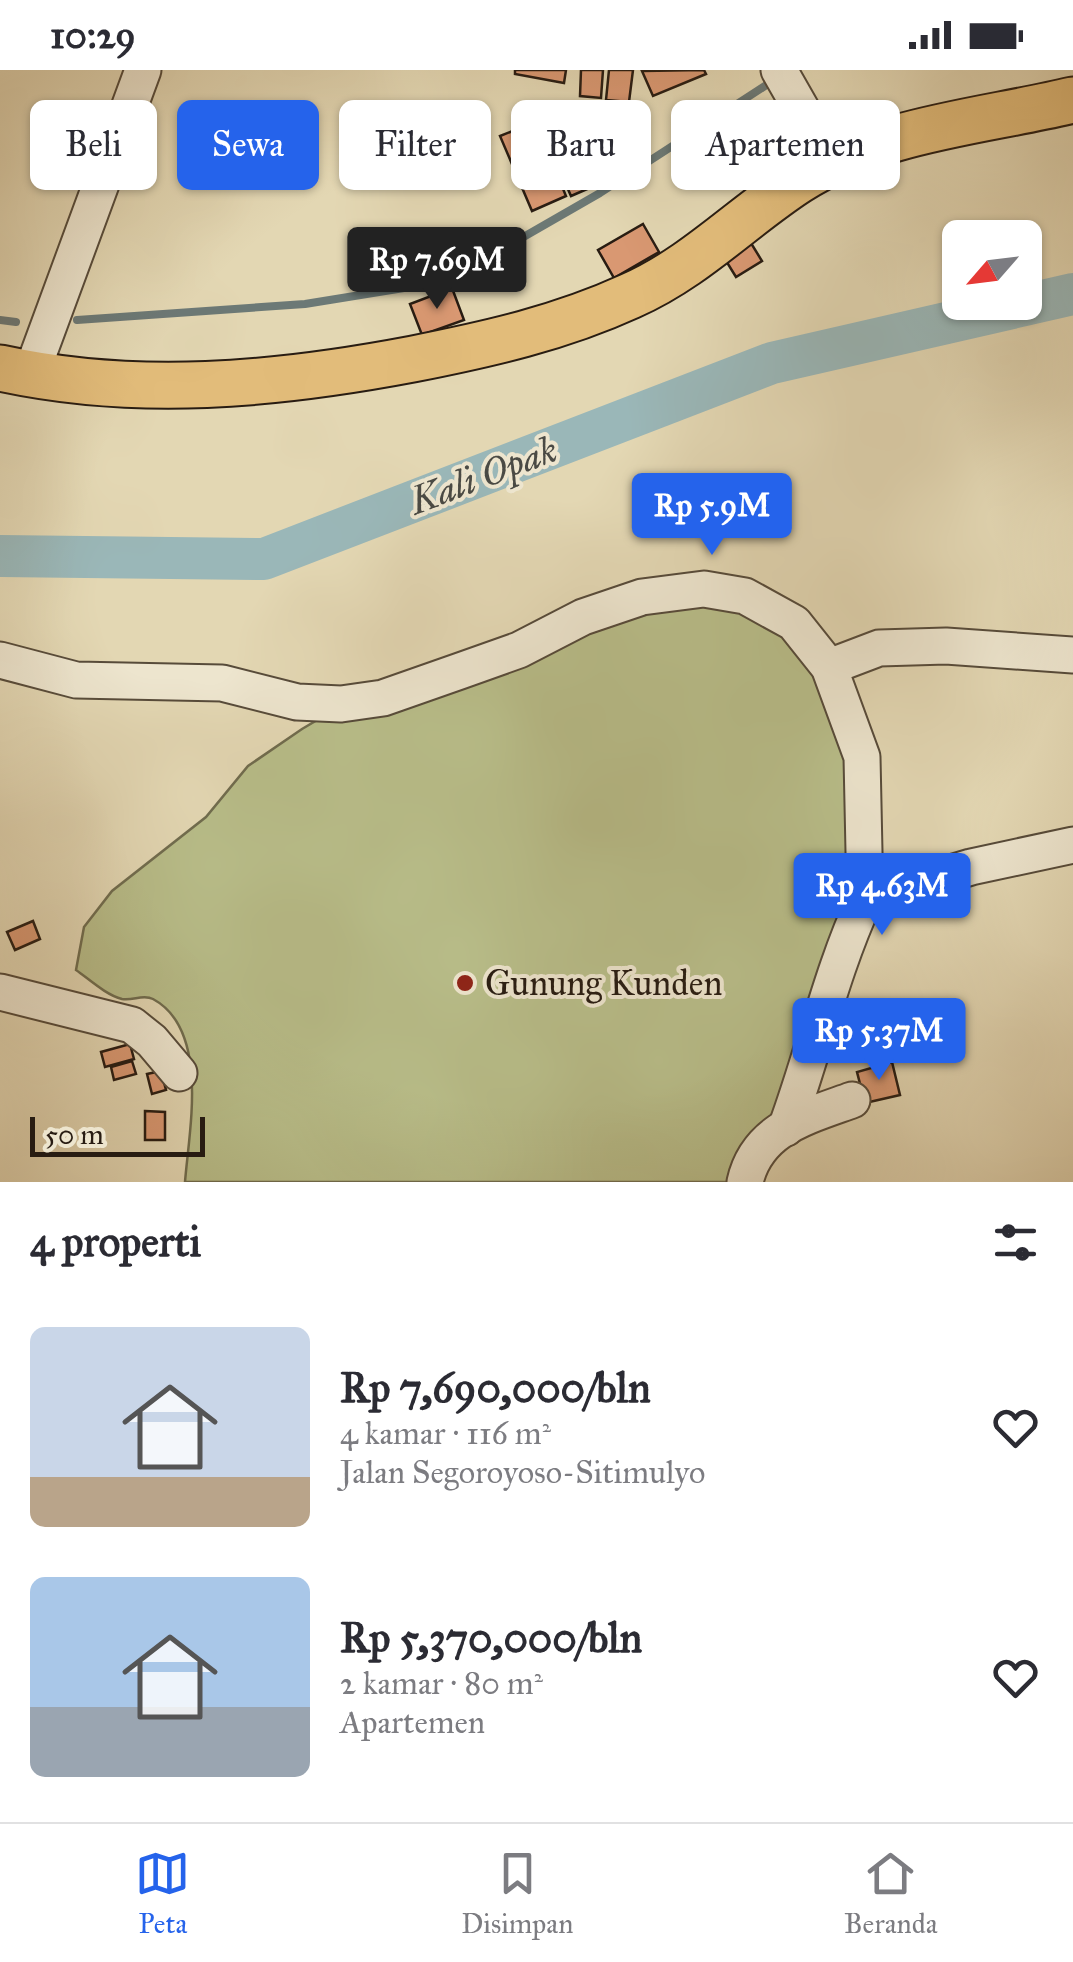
<!DOCTYPE html>
<html lang="id">
<head>
<meta charset="utf-8">
<style>
	body { margin:0; font-family:"IM FELL Great Primer",serif; background:#f2f2f3; color:#2b2b33; height:100vh; display:flex; flex-direction:column; font-size:38px; white-space:nowrap }
	* { box-sizing:border-box; margin:0 }
	p { font-size:32px; color:#7c7c81 }
	.icon { flex:none; width:55px; height:55px; fill:none; stroke:currentColor; stroke-width:2; stroke-linecap:round; stroke-linejoin:round }
	.map { position:relative; height:1112px; overflow:hidden }
	.sheet { display:flex; flex-direction:column; background:#fff; flex:1 }
	.sheet>* { flex:none }
	.guide { position:absolute; left:30px; top:30px; width:1015px; height:90px; display:flex; gap:20px }
	.needle { width:65px; rotate:242deg }
	.buttons { position:absolute; left:942px; top:150px; display:grid; gap:20px }
	.buttons a { display:grid; place-items:center; width:100px; height:100px; border-radius:15px; background:#fff; box-shadow:0 2px 8px #0004; font-size:50px }
	.scale { position:absolute; left:30px; bottom:25px; width:175px; box-sizing:border-box; padding-left:10px; border:5px solid #281c12; border-top:0; font-size:28px; line-height:35px; white-space:nowrap; color:#281c12; -webkit-text-stroke:8px #ede5ce; paint-order:stroke }
	.price { position:absolute; translate:-50% -85px; padding:0 22px; border-radius:10px; background:#2563eb; color:#fff; font-size:32px; line-height:65px; filter:drop-shadow(0 2px 5px #0008) }
	.price::after { content:''; position:absolute; left:50%; top:60px; width:30px; height:22px; margin-left:-15px; background:inherit; clip-path:polygon(0 0,100% 0,50% 100%) }
	.price.selected { background:#222; color:#fff }
	ul { padding:0; list-style:none }
	li { display:flex; align-items:center; gap:30px; height:250px; padding:0 30px }
	li span { display:grid; place-items:center; flex:none; width:280px; height:200px; border-radius:15px; color:#555 }
	li>.icon { margin-inline-start:auto }
	span .icon { width:120px; height:120px; fill:#fffc; stroke-width:1 }
	li b { font-size:42px }
	h2 { display:flex; justify-content:space-between; align-items:center; height:120px; padding:0 30px; font-size:42px }
	.pill { padding:0 35px; border-radius:15px; background:#fff; box-shadow:0 2px 8px #0004; font-size:35px; line-height:90px }
	.pill.selected { background:#2563eb; color:#fff }
	.status { display:flex; justify-content:space-between; align-items:center; height:70px; padding:0 50px; background:#fff; direction:ltr }
	.status svg { height:28px; fill:currentColor }
	.tab-bar { display:flex; justify-content:space-around; align-items:center; height:140px; border-top:2px solid #e1e1e2; background:#fff; font-size:28px; color:#7c7c81 }
	.tab-bar a { display:grid; justify-items:center; gap:5px }
	.tab-bar .selected { color:#2563eb }
	.map>svg:first-child { display:block }
</style>
</head>
<body>
<div class="status"><b>10:29</b><svg viewBox="0 0 49 12"><path d="M0 12V9h3v3zM5 12V6h3v6zM10 12V3h3v9zM15 12V0h3v12zM26 1h20v11H26zM47 4h2v5h-2z"/></svg></div>
<div class="map">
<svg width="1073" height="1112" viewBox="0 0 1073 1112">
	<rect width="100%" height="100%" fill="#e3d7b3"/>
	<filter id="stains"><feTurbulence type="fractalNoise" baseFrequency=".002" numOctaves="4"/><feColorMatrix values="0 0 0 0 .2 0 0 0 0 .09 0 0 0 0 .02 0 0 0 .5 -.17"/></filter>
	<radialGradient id="worn" r=".72"><stop offset=".6" stop-color="#630" stop-opacity="0"/><stop offset="1" stop-color="#630" stop-opacity=".3"/></radialGradient>
	<path fill="#b8bd89" stroke="#706c4e" stroke-width="2.5" d="M704 521 793 554 861 687 863 829 827 926 741 1112H185C189 1060 210 960 153 929 143 924 133 931 122 929 106 925 89 909 76 900L84 857 112 821 206 747 248 696 302 659 341 636Z"/>
	<g fill="none" stroke-linecap="round" stroke-linejoin="round">
		<g stroke="#6c7976" stroke-width="8">
			<polyline points="0,250 16,252"/>
			<polyline points="77,250 305,234 447,211 600,123 768,14"/>
		</g>
		<polyline stroke="#9ab7b8" stroke-width="42" points="0,486 264,489 772,293 1073,224"/>
	</g>
	<g fill="#d99872" stroke="#281c12" stroke-width="2.5">
		<polygon points="515,0 566,0 564,13 515,4"/>
		<polygon points="581,0 603,0 601,28 580,26"/>
		<polygon points="609,0 633,0 629,32 606,30"/>
		<polygon points="704,0 706,4 653,26 642,1"/>
		<polygon points="631,46 643,68 600,91 588,70"/>
		<polygon points="535,52 566,126 532,141 500,66"/>
		<polygon points="578,58 601,113 571,126 547,71"/>
		<polygon points="643,154 659,182 614,208 598,180"/>
		<polygon points="746,165 762,191 736,207 720,181"/>
		<polygon points="459,168 469,192 442,204 431,180"/>
		<polygon points="452,218 464,250 422,265 410,234"/>
		<polygon points="33,851 40,869 15,880 7,862"/>
		<polygon points="130,974 134,989 105,997 101,982"/>
		<polygon points="132,991 136,1004 114,1010 111,997"/>
		<polygon points="892,992 900,1025 865,1033 857,1002"/>
		<polygon points="161,1001 166,1020 152,1024 147,1004"/>
		<polygon points="145,1041 165,1042 165,1070 145,1070"/>
	</g>
	<g fill="none" stroke-linecap="round" stroke-linejoin="round">
		<defs>
			<g id="minor">
				<polyline points="779,0 832,93"/>
				<polyline points="31,304 143,0"/>
				<polyline points="0,590 76,610 222,613 297,632 341,634 383,628 460,601 519,580 583,547 642,527 704,519 745,526 794,553 829,597 862,687 865,829"/>
				<polyline points="829,597 879,578 946,576 1073,585"/>
				<polyline points="0,922 132,955 152,971 179,1003"/>
				<path d="M786 1058C814 982 831 902 865 829L971 797 1073 775"/>
				<path d="M745 1112C757 1059 805 1047 852 1030"/>
			</g>
			<path id="major" d="M0 298C137 328 276 315 413 289 489 274 560 258 630 226 694 198 741 148 798 111 881 58 981 52 1073 30"/>
		</defs>
		<use href="#minor" stroke="#574b3a" stroke-width="39"/>
		<use href="#major" stroke="#281c12" stroke-width="49"/>
		<use href="#minor" stroke="#ede5ce" stroke-width="35"/>
		<use href="#major" stroke="#e2bc7a" stroke-width="45"/>
	</g>
	<circle fill="#8f2418" stroke="#ede5ce" stroke-width="4" cx="465" cy="913" r="10"/>
	<g text-anchor="middle" dominant-baseline="central" stroke-width="8" stroke-linejoin="round" paint-order="stroke">
		<g font-size="35" fill="#281c12" stroke="#ede5ce" text-anchor="start">
			<text x="485" y="913">Gunung Kunden</text>
		</g>
		<g font-size="38" font-style="italic" fill="#4a4a44" stroke="#ede5ce">
			<text transform="translate(483 405) rotate(-21)">Kali Opak</text>
		</g>
	</g>
	<rect width="100%" height="100%" filter="url(#stains)"/>
	<rect width="100%" height="100%" fill="url(#worn)"/>
</svg>
<div class="buttons">
<a><svg class="needle" viewBox="-14 -14 28 28"><path d="M0-13l5 13h-10z" fill="#e53935"/><path d="M0 13l5-13h-10z" fill="#7c7c81"/></svg></a>
</div>
<div class="scale">50 m</div>
<b class="price selected" style="left:437px;top:242px">Rp 7.69M</b>
<b class="price" style="left:712px;top:488px">Rp 5.9M</b>
<b class="price" style="left:882px;top:868px">Rp 4.63M</b>
<b class="price" style="left:879px;top:1013px">Rp 5.37M</b>
<div class="guide">
<a class="pill">Beli</a>
<a class="pill selected">Sewa</a>
<a class="pill">Filter</a>
<a class="pill">Baru</a>
<a class="pill">Apartemen</a>
</div>
</div>
<section class="sheet">
<h2>4 properti<svg class="icon" aria-label="filters" viewBox="0 0 24 24"><path d="M4 7h16M4 17h16"/><circle cx="9" cy="7" r="2"/><circle cx="15" cy="17" r="2"/></svg></h2>
<ul>
<li><span style="background:linear-gradient(#c9d6e8 75%,#b9a48a 0)"><svg class="icon" aria-label="home" viewBox="0 0 24 24"><path d="M3 11l9-7 9 7M6 9v11h12V9"/></svg></span><div><b>Rp 7,690,000/bln</b><p>4 kamar · 116 m²</p><p>Jalan Segoroyoso-Sitimulyo</p></div><svg class="icon" aria-label="heart" viewBox="0 0 24 24"><path d="M12 20l-8-8c-3-5 5-10 8-4 3-6 11-1 8 4z"/></svg></li>
<li><span style="background:linear-gradient(#a9c7e8 65%,#9aa5b1 0)"><svg class="icon" aria-label="home" viewBox="0 0 24 24"><path d="M3 11l9-7 9 7M6 9v11h12V9"/></svg></span><div><b>Rp 5,370,000/bln</b><p>2 kamar · 80 m²</p><p>Apartemen</p></div><svg class="icon" aria-label="heart" viewBox="0 0 24 24"><path d="M12 20l-8-8c-3-5 5-10 8-4 3-6 11-1 8 4z"/></svg></li>
</ul>
</section>
<nav class="tab-bar">
<a class="selected"><svg class="icon" aria-label="map" viewBox="0 0 24 24"><path d="M3 6l6-2 6 2 6-2v14l-6 2-6-2-6 2zM9 4v14M15 6v14"/></svg>Peta</a>
<a><svg class="icon" aria-label="saved" viewBox="0 0 24 24"><path d="M7 4h10v16l-5-4-5 4z"/></svg>Disimpan</a>
<a><svg class="icon" aria-label="home" viewBox="0 0 24 24"><path d="M3 11l9-7 9 7M6 9v11h12V9"/></svg>Beranda</a>
</nav>
</body>
</html>
